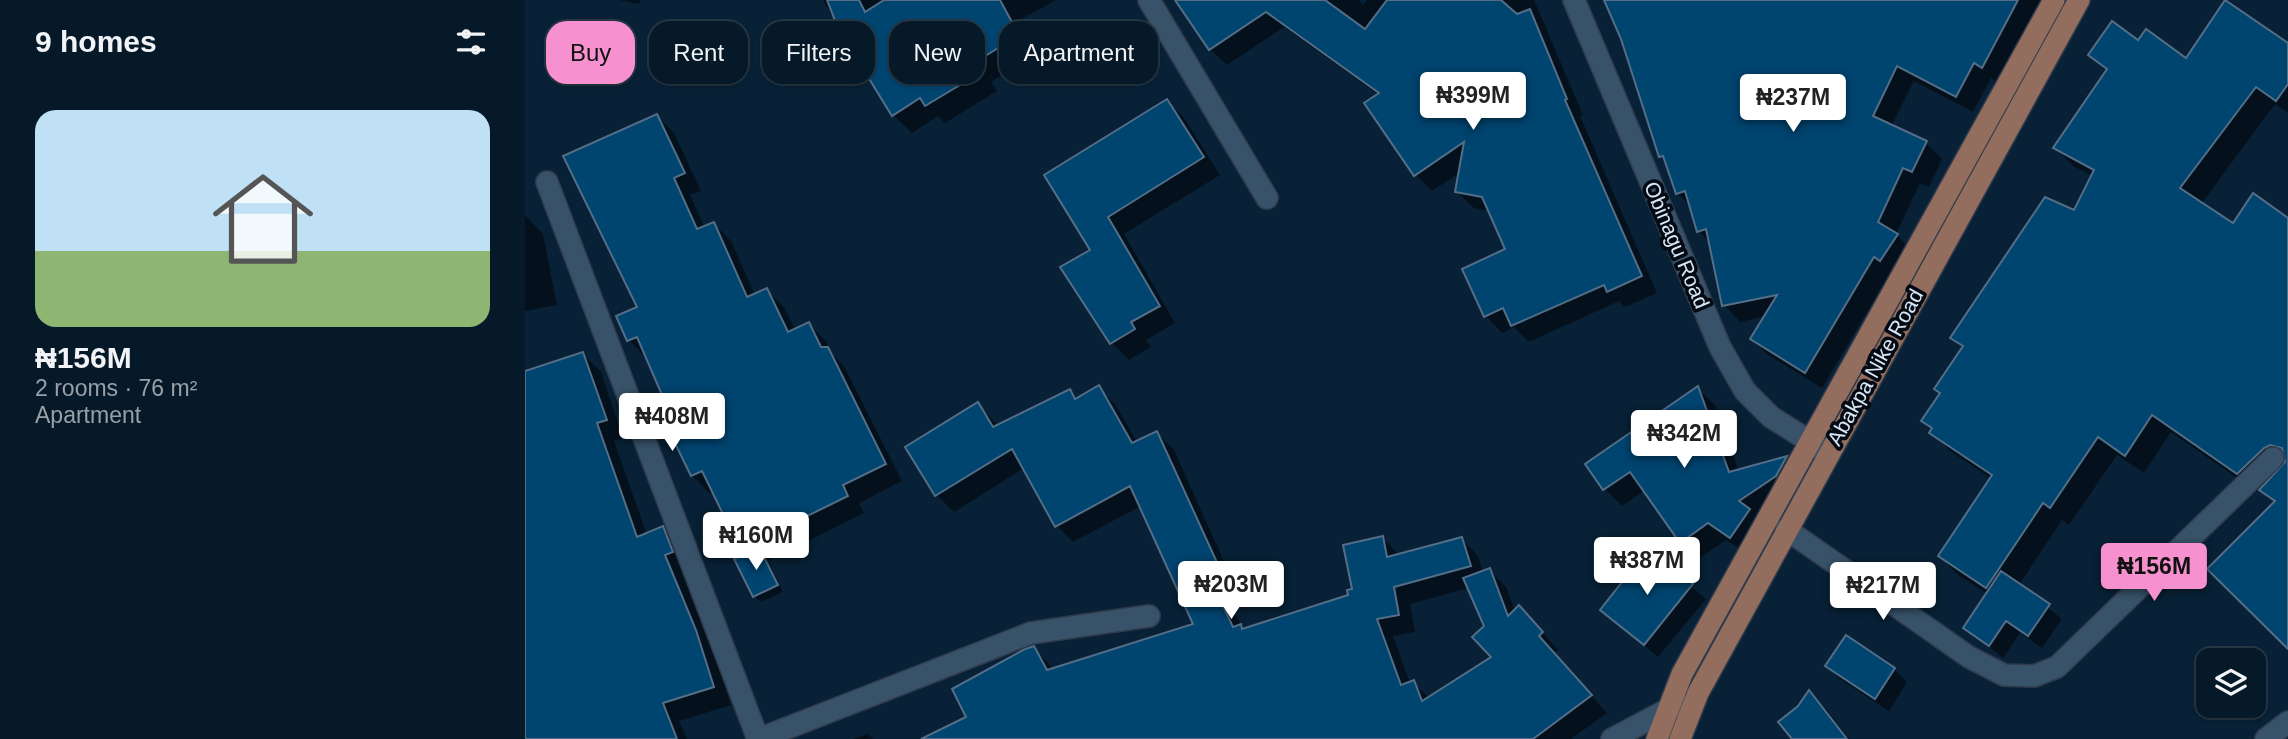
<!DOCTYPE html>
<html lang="en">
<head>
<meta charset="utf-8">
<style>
	body { margin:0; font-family:Arial,sans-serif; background:#0f2230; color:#f1f3f6; height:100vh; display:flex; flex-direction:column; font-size:26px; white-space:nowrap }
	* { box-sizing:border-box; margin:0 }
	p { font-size:23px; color:#98a0a8 }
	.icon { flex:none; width:38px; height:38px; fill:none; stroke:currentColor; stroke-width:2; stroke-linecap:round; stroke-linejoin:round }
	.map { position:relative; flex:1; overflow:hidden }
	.drawer { display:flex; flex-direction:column; background:#061928; width:525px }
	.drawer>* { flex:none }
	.guide { position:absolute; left:21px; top:21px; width:665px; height:63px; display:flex; gap:14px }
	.controls { position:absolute; left:1671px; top:648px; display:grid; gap:14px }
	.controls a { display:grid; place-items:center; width:70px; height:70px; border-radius:14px; background:#061928; box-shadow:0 2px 5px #0004,0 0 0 2px #273845; font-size:35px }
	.price { position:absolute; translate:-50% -60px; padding:0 16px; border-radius:7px; background:#fff; color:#222; font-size:23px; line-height:46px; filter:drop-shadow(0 2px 4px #0008) }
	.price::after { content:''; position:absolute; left:50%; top:42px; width:21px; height:16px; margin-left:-10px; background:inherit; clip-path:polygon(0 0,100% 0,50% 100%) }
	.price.current { background:#f790ce; color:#111 }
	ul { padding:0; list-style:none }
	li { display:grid; align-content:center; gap:14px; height:371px; padding:0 35px }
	li span { display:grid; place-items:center; height:217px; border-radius:21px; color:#555 }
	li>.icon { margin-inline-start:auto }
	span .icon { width:126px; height:126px; fill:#fffc; stroke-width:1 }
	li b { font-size:30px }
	h2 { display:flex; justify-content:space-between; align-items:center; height:84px; padding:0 35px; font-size:30px }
	.chip { padding:0 24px; border-radius:21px; background:#061928; box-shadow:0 2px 5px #0004,0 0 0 2px #273845; font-size:24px; line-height:63px }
	.chip.current { background:#f790ce; color:#111 }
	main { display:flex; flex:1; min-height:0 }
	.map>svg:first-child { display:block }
</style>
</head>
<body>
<main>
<section class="drawer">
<h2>9 homes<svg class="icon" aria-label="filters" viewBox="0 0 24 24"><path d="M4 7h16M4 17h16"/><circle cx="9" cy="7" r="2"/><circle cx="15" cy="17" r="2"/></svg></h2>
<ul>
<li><span style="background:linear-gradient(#bfe0f5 65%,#8fb573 0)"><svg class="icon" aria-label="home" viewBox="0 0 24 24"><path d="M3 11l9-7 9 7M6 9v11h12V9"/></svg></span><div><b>₦156M</b><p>2 rooms · 76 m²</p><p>Apartment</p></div></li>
</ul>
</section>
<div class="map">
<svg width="1763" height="739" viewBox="0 0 1763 739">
	<rect width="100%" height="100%" fill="#082136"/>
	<g fill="#0007" fill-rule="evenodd">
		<polygon points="94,0 116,0 114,4"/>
		<polygon points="298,0 531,0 493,21 510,54 466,82 472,91 420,123 413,116 387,133 368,115"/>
		<polygon points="652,0 834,0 838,5 842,0 1009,0 1058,115 1055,116 1132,293 1100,307 1094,301 1004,342 989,327 977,333 961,316 982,250 965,211 949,208 932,192 936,172 907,191 891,175 854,95 759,27 702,65 685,49"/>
		<polygon points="1081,0 1525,0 1473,83 1466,78 1448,112 1389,81 1366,127 1401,143 1417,159 1404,187 1395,183 1371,234 1388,252 1372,276 1366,272 1297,388 1243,355 1227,339 1241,316 1215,322 1199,305 1186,244 1174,231 1167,207 1152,193"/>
		<polygon points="1702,1 1763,46 1763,113 1750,104 1676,204 1763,445 1763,647 1750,503 1735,489 1732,492 1646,432 1619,473 1592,455 1544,525 1537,520 1494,585 1537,619 1517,648 1495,633 1478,658 1440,628 1463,594 1433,575 1415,556 1467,479 1425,451 1398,420 1416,394 1438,348 1427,338 1550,213 1568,176 1548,166 1530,147 1582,72 1565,55 1613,42 1662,60"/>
		<polygon points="642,101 659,118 695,175 599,234 650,323 621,340 626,347 604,360 587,343 537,267 568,250 521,176"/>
		<polygon points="132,116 149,133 176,191 165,195 180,228 189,224 206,241 230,295 241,290 259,307 270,330 284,324 301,341 308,355 319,366 377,481 334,503 339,513 243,561 258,592 236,602 229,596 223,554 217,548 188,491 184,493 167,475 155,433 121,358 104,340 94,317 114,308"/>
		<polygon points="0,215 18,234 32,305 0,311"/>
		<polygon points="58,354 76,372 98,438 89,441 122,535 138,528 156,546 165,570 157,573 188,650 206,705 154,721 162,739 0,739 0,373"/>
		<path d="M573 388 590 404 612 442 632 433 649 450 710 586 698 591 719 630 825 596 858 538 875 556 937 539 953 556 958 572 964 570 981 587 990 611 1011 625 1033 650 1029 653 1082 713 1046 739H456L449 677 509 648 529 670 671 625 616 506 548 542 531 525 499 468 429 512 412 495 453 404 473 426 545 391 553 399ZM944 588 961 626 968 657 904 698 888 682 885 683 868 636 890 632 885 604Z"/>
		<polygon points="1173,389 1190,405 1214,472 1262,458 1278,475 1222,554 1201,540 1173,559 1156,542 1120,490 1097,506 1080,489"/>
		<polygon points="1124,551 1181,599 1133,657 1077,609"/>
		<polygon points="1302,666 1369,669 1382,682 1364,711 1315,679"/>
		<polygon points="1284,692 1301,709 1324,739 1269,739 1274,707"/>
		<polygon points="343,734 348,739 328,739"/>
	</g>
	<g fill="#004470" stroke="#536e86" stroke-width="2">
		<polygon points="302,0 334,0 340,12 359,0 475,0 494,35 449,63 455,73 400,106 395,98 367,116 313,28"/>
		<polygon points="650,0 800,0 840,29 862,0 976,0 992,14 1005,9 1042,99 1040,100 1117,276 1082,292 1079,285 986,326 978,308 959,317 937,269 980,249 957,197 930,192 939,142 889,176 839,103 854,93 741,12 684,50"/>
		<polygon points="1079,0 1493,0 1457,68 1449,63 1431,97 1372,66 1348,116 1402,141 1387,172 1378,168 1353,222 1373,234 1355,261 1349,257 1280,373 1225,339 1252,295 1197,306 1181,229 1172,232 1160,191 1151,194 1138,156 1134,157 1096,39"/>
		<polygon points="1700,0 1763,43 1763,84 1751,101 1731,87 1655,188 1708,223 1728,193 1763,218 1763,649 1682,569 1750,501 1734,490 1760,462 1757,448 1745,445 1739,448 1712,474 1627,415 1600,456 1573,437 1525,508 1518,503 1461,588 1413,556 1467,475 1404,433 1407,428 1396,421 1415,393 1409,389 1438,346 1425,338 1520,197 1549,210 1569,170 1528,148 1582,69 1563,55 1587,21 1613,40 1621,29 1661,58"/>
		<polygon points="642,99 679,157 583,217 635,306 606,322 610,329 585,344 535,267 565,250 519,175"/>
		<polygon points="132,114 160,173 149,178 172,229 189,222 222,297 242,288 263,332 284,322 296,347 303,347 361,464 318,485 323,496 215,549 177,471 166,476 146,435 153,432 112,337 102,341 91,316 112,307 38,156"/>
		<polygon points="58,352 82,420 72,423 112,537 138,526 148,552 140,555 171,630 189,687 138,703 152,739 0,739 0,371"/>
		<polygon points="574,385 607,443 632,431 695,569 683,574 708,627 716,624 717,629 823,595 822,590 827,589 818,545 858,536 862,557 937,537 946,566 869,587 874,615 852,619 876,685 889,680 897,701 966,657 947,637 959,626 938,578 965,568 983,616 994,605 1018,632 1014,636 1067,695 1008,739 396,739 441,717 427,689 500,649 509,646 522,670 668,624 605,486 530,527 487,449 410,496 380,447 453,402 468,427 545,389 550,399"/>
		<polygon points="1173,386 1204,472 1262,456 1251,476 1214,501 1225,509 1205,538 1183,523 1155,543 1105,472 1078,490 1060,464"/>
		<polygon points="234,547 253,585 228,597 209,559"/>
		<polygon points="1124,548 1168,584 1119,645 1075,610"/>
		<polygon points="1476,571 1525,604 1503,636 1481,621 1464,646 1438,628"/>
		<polygon points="1321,635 1370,668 1350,699 1300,666"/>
		<polygon points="1284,690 1322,739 1267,739 1253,722 1273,706"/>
	</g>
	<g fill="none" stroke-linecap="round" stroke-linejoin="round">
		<defs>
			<g id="minor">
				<polyline points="624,0 742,198"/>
				<polyline points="1049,0 1195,347 1220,391 1246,417 1303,453"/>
				<polyline points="22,182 233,739"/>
				<polyline points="1261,529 1444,657 1479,675 1509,676 1532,667 1748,458"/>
				<polyline points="234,739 506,633 624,616"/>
				<polyline points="1087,739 1153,704"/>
				<polyline points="1741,739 1763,722"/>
			</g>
			<g id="major">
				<polyline points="1132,739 1157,674 1529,0"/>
				<polyline points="1155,739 1173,693 1554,0"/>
			</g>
		</defs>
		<use href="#minor" stroke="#303b4c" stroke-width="24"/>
		<use href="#major" stroke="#303b4c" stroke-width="24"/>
		<use href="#minor" stroke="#385269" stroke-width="21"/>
		<use href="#major" stroke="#936e5e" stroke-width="21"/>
	</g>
	<g text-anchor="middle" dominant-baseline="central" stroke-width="7" stroke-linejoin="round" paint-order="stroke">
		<g font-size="21" fill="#d8e7f5" stroke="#030a13">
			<text transform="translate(1152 245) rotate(67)">Obinagu Road</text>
			<text transform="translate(1350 367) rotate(-61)">Abakpa Nike Road</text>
		</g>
	</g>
</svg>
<div class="controls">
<a><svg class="icon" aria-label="layers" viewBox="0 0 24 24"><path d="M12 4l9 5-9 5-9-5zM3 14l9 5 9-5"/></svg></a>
</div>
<b class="price" style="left:948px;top:132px">₦399M</b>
<b class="price" style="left:1268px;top:134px">₦237M</b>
<b class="price" style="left:147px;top:453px">₦408M</b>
<b class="price" style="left:1159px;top:470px">₦342M</b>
<b class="price" style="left:231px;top:572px">₦160M</b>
<b class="price" style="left:1122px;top:597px">₦387M</b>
<b class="price current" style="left:1629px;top:603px">₦156M</b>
<b class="price" style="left:706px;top:621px">₦203M</b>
<b class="price" style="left:1358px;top:622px">₦217M</b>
<div class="guide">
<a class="chip current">Buy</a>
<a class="chip">Rent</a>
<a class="chip">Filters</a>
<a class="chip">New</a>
<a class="chip">Apartment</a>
</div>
</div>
</main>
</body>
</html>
